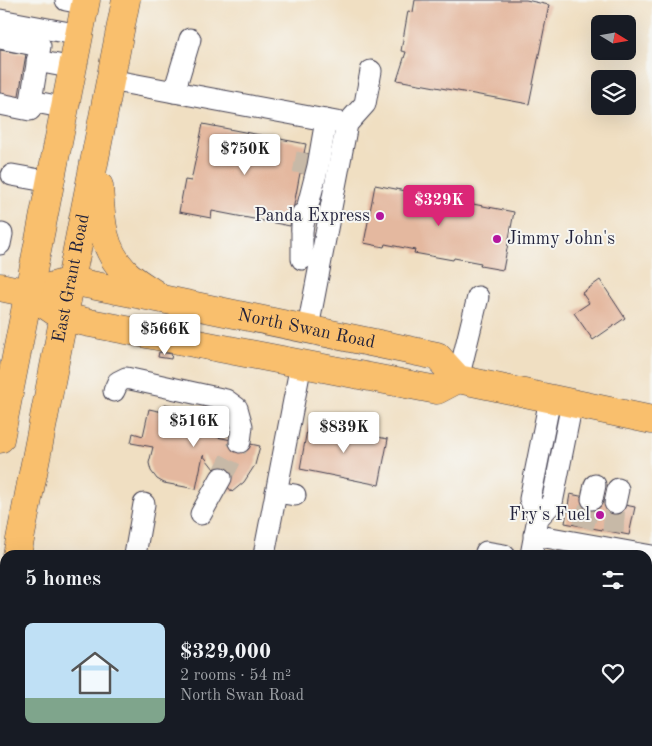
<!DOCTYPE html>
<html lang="en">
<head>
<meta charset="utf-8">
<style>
	body { margin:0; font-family:"Old Standard TT",serif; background:#20242c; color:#f1f3f6; height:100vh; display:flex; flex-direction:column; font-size:19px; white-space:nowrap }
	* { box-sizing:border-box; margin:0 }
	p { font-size:16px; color:#9ea1a6 }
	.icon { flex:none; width:28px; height:28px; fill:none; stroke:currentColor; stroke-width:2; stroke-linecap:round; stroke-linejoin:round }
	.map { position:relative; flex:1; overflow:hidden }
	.drawer { position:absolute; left:0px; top:550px; width:652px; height:196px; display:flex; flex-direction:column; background:#171b24; border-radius:15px 15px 0 0; box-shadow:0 5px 20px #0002 }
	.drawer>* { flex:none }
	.needle { width:32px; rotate:101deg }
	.tools { position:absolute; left:591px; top:15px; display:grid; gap:10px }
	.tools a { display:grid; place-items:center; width:45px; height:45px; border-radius:8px; background:#171b24; box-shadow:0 5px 20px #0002; font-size:25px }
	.price { position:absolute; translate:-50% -42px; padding:0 11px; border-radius:5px; background:#fff; color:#222; font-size:16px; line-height:32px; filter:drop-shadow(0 1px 2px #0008) }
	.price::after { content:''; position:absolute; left:50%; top:30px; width:15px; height:11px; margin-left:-8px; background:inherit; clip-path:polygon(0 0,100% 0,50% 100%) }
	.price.on { background:#db2777; color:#fff }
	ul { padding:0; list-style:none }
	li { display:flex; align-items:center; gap:15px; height:125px; padding:0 25px }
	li+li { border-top:1px solid #363941 }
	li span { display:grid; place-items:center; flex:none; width:140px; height:100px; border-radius:8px; color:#555 }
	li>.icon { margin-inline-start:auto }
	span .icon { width:60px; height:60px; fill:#fffc; stroke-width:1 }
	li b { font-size:21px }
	h2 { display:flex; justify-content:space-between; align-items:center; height:60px; padding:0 25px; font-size:21px }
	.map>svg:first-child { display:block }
</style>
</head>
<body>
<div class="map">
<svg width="652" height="746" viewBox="0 0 652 746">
	<rect width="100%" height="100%" fill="#f6f6f2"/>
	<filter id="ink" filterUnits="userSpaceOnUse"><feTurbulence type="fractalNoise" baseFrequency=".02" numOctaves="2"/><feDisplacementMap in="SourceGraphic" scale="10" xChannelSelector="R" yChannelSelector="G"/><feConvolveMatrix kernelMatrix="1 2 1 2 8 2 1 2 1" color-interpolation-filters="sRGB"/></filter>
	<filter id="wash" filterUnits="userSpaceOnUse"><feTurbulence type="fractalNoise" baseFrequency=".0096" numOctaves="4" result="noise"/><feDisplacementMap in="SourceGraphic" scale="20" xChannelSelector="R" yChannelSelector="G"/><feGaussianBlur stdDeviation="1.12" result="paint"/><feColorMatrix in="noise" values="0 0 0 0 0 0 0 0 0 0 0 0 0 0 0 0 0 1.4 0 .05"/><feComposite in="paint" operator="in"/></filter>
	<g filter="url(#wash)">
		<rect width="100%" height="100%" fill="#f0dfc2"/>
		<g id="blocks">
			<g fill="#e4b89f">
				<polygon points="415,0 526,0 549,5 529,104 397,80 406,52 401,51 408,11 413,12"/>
				<polygon points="0,50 26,54 18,101 0,98"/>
				<polygon points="203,124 306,144 304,153 316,155 312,175 300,173 290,226 212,211 211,218 179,212 185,180 191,181"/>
				<polygon points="375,185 514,212 503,270 480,266 481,263 454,258 453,260 414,253 415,250 385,244 384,247 364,243"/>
				<polygon points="600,280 625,318 593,340 574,313 589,303 582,293"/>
				<polygon points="159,352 172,354 171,359 158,357"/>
				<polygon points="165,404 222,416 217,437 260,446 255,465 244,482 232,492 203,455 196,489 164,483 157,479 151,471 149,463 153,447 131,443 133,433 143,436 149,409 163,412"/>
				<polygon points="308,424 388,439 379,485 300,469"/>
				<polygon points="570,494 635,507 629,535 565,523"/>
				<polygon points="26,741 63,741 62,746 25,746"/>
				<polygon points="238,741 307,741 306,746 237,746"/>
				<polygon points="353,741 597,741 596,746 352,746"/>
			</g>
		</g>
	</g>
	<g filter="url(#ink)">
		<use href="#blocks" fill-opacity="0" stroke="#413e4f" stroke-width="1"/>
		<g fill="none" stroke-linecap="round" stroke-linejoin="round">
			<g stroke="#c7b9a7" stroke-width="21" stroke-dasharray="21 11" stroke-linecap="butt">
				<polyline points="303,174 307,153"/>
				<polyline points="221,478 240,442"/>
				<polyline points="583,527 592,499"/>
				<polyline points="613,532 615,503"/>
			</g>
			<defs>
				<g id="minor">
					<polyline points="66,0 86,4"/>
					<polyline points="0,20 80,35"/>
					<polyline points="0,38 40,46 31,101 66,108"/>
					<polyline points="37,61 74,68"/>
					<polyline points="110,80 347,124"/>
					<polyline points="174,92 190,39"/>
					<polyline points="0,104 30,110 31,101"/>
					<polyline points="12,175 51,182"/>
					<polyline points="302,214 302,259"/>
					<polyline points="302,229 318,166 326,120"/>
					<polyline points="0,244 2,234"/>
					<polyline points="308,328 347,124 365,104 371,71"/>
					<polyline points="458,379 478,297"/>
					<polyline points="114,391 118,382 126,378 226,400 237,408 242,426 240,442"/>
					<polyline points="276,492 295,495"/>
					<polyline points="592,499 595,485"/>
					<polyline points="615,503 618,489"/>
					<polyline points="201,514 221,478"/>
					<polyline points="538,518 530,499 550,399"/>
					<polyline points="534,535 652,556"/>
					<polyline points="486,552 504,555"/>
					<polyline points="135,555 144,504"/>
					<polyline points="264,555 301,364"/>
					<polyline points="531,555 538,518 552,503 572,403"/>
					<polyline points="227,746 227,741"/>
					<polyline points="607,746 608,741"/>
				</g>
				<g id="major">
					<path d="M99 186C101 217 101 247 124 271 132 280 145 287 155 294"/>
					<polyline points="0,287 28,293 63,317 90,323 437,390 458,379"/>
					<path id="s1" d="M28 293 71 281 162 299 437 356 458 379 652 420"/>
					<polyline points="0,439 86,0"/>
					<path id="s2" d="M17 555 126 0"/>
					<polyline points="0,642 5,616"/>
				</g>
			</defs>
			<use href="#minor" stroke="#413e4f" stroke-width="23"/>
			<use href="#major" stroke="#413e4f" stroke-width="29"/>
			<use href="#minor" stroke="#fff" stroke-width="21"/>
			<use href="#major" stroke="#f9bf6d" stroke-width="28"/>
		</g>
	</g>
	<g fill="#b5179e" stroke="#f6f6f2" stroke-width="2">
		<circle cx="380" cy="216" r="5"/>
		<circle cx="497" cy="239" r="5"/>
		<circle cx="600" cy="515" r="5"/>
	</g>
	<g text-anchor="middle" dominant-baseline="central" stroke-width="4" stroke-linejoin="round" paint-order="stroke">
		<g font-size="18" fill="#22223b" stroke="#f6f6f2" text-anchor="end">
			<text x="370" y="216">Panda Express</text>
			<text x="507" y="239" text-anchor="start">Jimmy John's</text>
			<text x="590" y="515">Fry's Fuel</text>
		</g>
		<g font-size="18" fill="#22223b" stroke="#f6f6f2">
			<text stroke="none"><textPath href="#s2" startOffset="282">East Grant Road</textPath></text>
			<text stroke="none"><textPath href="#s1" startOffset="285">North Swan Road</textPath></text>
		</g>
	</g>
</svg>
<div class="tools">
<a><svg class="needle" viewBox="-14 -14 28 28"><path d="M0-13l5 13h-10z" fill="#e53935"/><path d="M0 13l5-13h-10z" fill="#9ea1a6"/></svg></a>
<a><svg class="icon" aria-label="layers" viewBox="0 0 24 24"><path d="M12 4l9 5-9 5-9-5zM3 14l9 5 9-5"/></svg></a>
</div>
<b class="price" style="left:245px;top:176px">$750K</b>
<b class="price on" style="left:439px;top:227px">$329K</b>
<b class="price" style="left:165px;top:356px">$566K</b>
<b class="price" style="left:194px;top:448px">$516K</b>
<b class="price" style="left:344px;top:454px">$839K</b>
<section class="drawer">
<h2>5 homes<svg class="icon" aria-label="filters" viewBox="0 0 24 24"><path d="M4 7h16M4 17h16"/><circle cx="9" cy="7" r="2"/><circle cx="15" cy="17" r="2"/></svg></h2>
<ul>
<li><span style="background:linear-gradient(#bfe0f5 75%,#7fa58c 0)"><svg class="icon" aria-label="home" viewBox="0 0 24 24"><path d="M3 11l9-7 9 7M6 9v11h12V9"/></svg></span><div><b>$329,000</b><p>2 rooms · 54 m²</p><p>North Swan Road</p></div><svg class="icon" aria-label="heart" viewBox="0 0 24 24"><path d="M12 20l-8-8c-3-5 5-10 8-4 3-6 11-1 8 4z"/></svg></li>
</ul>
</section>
</div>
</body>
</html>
